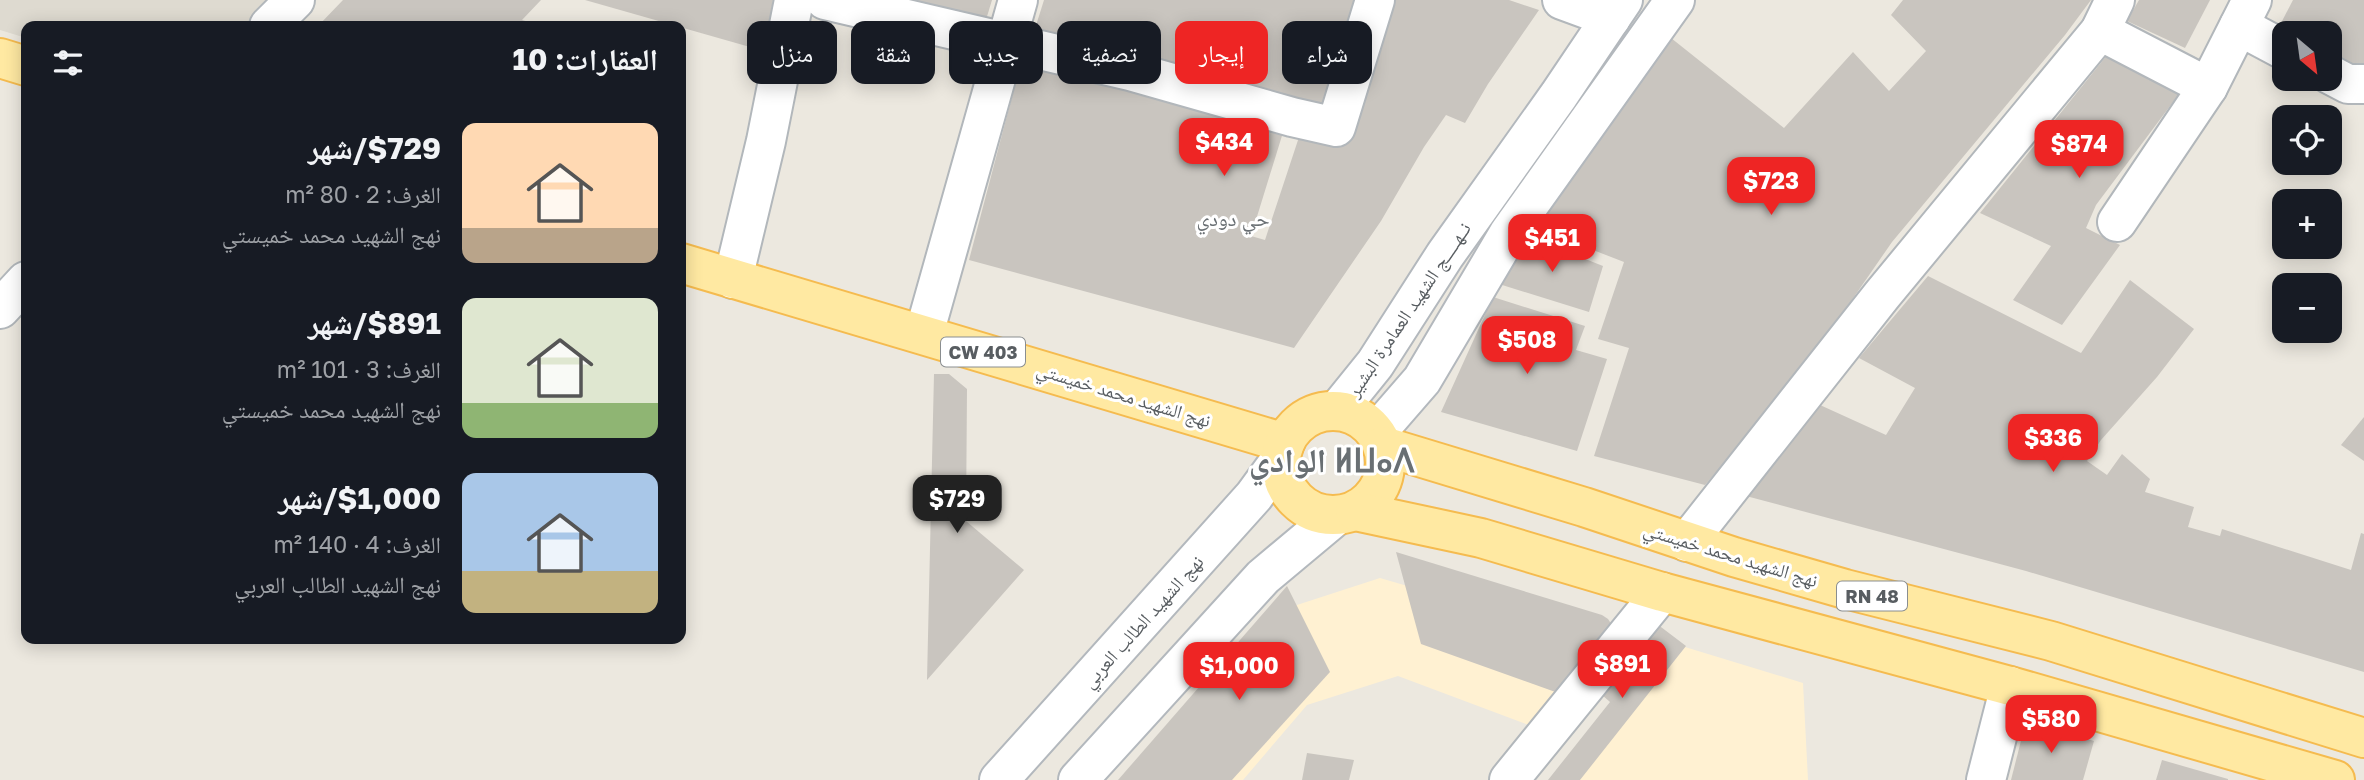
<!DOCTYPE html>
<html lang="ar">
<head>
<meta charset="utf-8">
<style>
	body { margin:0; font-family:"Golos Text","Noto Naskh Arabic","Noto Sans Tifinagh",sans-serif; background:#242831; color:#f1f3f6; direction:rtl; height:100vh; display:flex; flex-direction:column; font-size:26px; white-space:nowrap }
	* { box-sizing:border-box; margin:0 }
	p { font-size:23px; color:#9ea1a6 }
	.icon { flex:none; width:38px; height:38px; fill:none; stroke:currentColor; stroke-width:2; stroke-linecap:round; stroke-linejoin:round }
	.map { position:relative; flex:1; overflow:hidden; direction:ltr }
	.details { position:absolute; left:21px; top:21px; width:665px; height:623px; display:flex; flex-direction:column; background:#171b24; border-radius:14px; box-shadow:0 4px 18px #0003; direction:rtl }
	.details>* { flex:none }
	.guide { position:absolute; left:707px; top:21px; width:665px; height:63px; direction:rtl; display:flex; gap:14px }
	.needle { width:46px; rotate:151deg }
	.buttons { position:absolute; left:2272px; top:21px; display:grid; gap:14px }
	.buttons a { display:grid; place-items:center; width:70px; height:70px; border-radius:14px; background:#171b24; box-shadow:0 4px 18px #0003; font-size:35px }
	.price { position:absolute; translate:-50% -60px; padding:0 16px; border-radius:14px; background:#ee2524; color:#fff; font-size:23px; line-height:46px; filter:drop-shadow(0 2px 4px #0008) }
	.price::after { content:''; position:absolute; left:50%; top:42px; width:21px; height:16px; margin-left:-10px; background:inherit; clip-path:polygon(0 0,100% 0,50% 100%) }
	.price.selected { background:#222; color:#fff }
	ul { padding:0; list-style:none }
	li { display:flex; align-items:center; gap:21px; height:175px; padding:0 28px }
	li span { display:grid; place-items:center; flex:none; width:196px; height:140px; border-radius:14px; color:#555 }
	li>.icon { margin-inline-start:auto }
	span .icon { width:84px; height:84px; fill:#fffc; stroke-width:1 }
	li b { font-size:30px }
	h2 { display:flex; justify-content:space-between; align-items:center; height:84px; padding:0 28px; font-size:30px }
	.pill { padding:0 24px; border-radius:14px; background:#171b24; box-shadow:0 4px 18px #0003; font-size:24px; line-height:63px }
	.pill.selected { background:#ee2524; color:#fff }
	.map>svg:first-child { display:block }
</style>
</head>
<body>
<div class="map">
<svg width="2364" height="780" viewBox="0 0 2364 780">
	<rect width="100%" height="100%" fill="#ece8df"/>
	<g fill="#fff1d2">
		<polygon points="1380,578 1578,636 1593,648 1534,727 1398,676 1307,705 1243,780 1123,780 1269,614"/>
		<polygon points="1685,647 1803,683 1808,780 1578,780"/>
	</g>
	<polygon fill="#dedad0" points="0,0 271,0 246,26 26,26 26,38 0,30"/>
	<g fill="#c9c5bf">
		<polygon points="343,0 541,0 522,20 536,24 535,26 318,26"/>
		<polygon points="585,0 773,0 764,51"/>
		<polygon points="877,0 992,0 982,33"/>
		<polygon points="1044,0 1363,0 1329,112 1033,35"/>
		<polygon points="1394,0 1509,0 1539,10 1488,84 1465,123 1446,115 1424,147 1381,221 1294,348 969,260 1023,55 1285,126 1251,236 1265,240 1301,131 1347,143"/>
		<polygon points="1903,0 2091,0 2065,35 1892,242 1802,372 1705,485 1594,456 1629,348 1598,339 1624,262 1526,224 1597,142 1671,38 1784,128 1853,52 1889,91 1926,51 1891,15"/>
		<polygon points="2139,0 2210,0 2185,48 2127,21"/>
		<polygon points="2293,0 2364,0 2364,65 2361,70 2329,52 2329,33 2295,33 2280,25"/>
		<polygon points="2112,49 2182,90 2096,205 2086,228 2120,245 2062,325 2013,300 2051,246 1980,213"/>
		<polygon points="1522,234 1603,266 1589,312 1499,284"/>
		<polygon points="1928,276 2081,353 2130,280 2194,329 2157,377 2101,440 2087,461 2107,475 2122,454 2150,479 2145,492 2194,507 2188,527 2220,536 2222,529 2351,570 2361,533 2364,534 2364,672 2026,571 1746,496 1820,405 1886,435 1915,388 1859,358"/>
		<polygon points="1493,297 1585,326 1576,350 1607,359 1577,451 1441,412"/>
		<polygon points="934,374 949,374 967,389 966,521 1024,570 927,680"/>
		<polygon points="2364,417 2364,461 2341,445"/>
		<polygon points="1396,552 1602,615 1608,619 1612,625 1561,694 1421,644"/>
		<polygon points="1287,586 1330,672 1232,780 1118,780"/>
		<polygon points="1657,624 1686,646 1580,780 1548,780 1610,702 1601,694"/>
		<polygon points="2026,721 2094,741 2083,780 2011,780"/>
		<polygon points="1307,753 1354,760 1349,780 1302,780"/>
		<polygon points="2162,760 2228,779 2228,780 2156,780"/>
	</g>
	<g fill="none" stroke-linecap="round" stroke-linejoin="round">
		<defs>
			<g id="minor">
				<polyline points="825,0 1130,71 1292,117 1336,127 1375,0"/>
				<polyline points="1562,0 1611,18"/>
				<polyline points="269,26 295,0"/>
				<polyline points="2239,26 2284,50"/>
				<polyline points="2100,31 2208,87"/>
				<polyline points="2329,74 2348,84 2364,84"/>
				<polyline points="2117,222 2208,87 2252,0"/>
				<polyline points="733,279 766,141 794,0"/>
				<polyline points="0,309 26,281"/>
				<polyline points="924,334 1018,0"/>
				<polyline points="1687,542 1882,295 2100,31 2115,0"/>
				<polyline points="1509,780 1662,592"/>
				<polyline points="1986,780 2010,686"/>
			</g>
			<g id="secondary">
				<polyline points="1337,411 1375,364 1445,255 1559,95 1623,0"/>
				<polyline points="1376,433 1422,380 1509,233 1675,0"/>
				<polyline points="999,780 1254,496 1281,459"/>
				<polyline points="1078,780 1263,577 1336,516"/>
			</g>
			<g id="primary">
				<polyline points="0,58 26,66"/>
				<polyline points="681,263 1285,443"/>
				<circle cx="1333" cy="463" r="52"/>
				<polyline points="1383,446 1584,507 1734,557 1845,589 2051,641 2364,738"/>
				<polyline points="1355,511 1481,538 1662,592 2010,686 2335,780"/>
			</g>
		</defs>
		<use href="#minor" stroke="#b2b7bb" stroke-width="42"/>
		<use href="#secondary" stroke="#b3b8bd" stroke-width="42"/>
		<use href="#primary" stroke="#f5bb4f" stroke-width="42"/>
		<use href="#minor" stroke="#fff" stroke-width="38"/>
		<use href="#secondary" stroke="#fff" stroke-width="38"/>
		<use href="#primary" stroke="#ffe9a2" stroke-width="38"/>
	</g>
	<g text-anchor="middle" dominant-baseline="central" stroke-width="6" stroke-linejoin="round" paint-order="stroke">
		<g fill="#fff" stroke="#8a8e90" stroke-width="2">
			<rect x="941" y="337.5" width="84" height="29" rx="5"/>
			<rect x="1837" y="581.5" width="70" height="29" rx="5"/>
		</g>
		<g font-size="18" font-weight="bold" fill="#585d61">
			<text x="983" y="352">CW 403</text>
			<text x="1872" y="596">RN 48</text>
		</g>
		<g font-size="19" fill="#585d61" stroke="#fff">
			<text transform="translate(1408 309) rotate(-56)">نــهـــــج الشهيد العمامرة البشير</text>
			<text transform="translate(1124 394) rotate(17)">نهج الشهيد محمد خميستي</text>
			<text transform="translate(1731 554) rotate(17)">نهج الشهيد محمد خميستي</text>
			<text transform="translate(1142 621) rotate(-48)">نهج الشهيد الطالب العربي</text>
		</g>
		<g font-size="21" fill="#696f73" stroke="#fff">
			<text x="1233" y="218">حي دودي</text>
		</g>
		<g font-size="33" font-weight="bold" fill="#696f73" stroke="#fff">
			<text x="1332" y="459">الوادي ⵍⵡⴰⴷ</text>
		</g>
	</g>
</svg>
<div class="buttons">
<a><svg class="needle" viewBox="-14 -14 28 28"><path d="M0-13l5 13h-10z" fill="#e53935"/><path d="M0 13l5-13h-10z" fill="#9ea1a6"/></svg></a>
<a><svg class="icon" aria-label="locate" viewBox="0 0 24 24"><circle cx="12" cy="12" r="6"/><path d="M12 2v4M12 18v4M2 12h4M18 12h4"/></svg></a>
<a>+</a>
<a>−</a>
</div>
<b class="price" style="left:1224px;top:178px">$434</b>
<b class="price" style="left:2079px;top:180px">$874</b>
<b class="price" style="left:1771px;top:217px">$723</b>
<b class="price" style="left:1552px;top:274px">$451</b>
<b class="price" style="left:1527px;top:376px">$508</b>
<b class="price" style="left:2053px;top:474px">$336</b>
<b class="price selected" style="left:957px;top:535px">$729</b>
<b class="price" style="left:1622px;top:700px">$891</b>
<b class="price" style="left:1239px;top:702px">$1,000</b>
<b class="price" style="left:2051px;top:755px">$580</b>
<div class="guide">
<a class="pill">شراء</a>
<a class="pill selected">إيجار</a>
<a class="pill">تصفية</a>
<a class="pill">جديد</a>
<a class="pill">شقة</a>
<a class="pill">منزل</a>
</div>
<section class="details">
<h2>العقارات: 10<svg class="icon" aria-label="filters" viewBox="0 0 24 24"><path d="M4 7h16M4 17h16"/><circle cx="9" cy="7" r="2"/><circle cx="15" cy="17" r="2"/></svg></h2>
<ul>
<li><span style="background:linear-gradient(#ffd9b3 75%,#b9a48a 0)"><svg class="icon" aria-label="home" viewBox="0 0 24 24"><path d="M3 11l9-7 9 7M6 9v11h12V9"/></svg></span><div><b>$729/شهر</b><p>الغرف: 2 · 80 m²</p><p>نهج الشهيد محمد خميستي</p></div></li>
<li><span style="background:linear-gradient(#dfe7d0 75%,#8fb573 0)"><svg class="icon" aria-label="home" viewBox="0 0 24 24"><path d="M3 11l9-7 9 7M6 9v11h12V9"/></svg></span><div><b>$891/شهر</b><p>الغرف: 3 · 101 m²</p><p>نهج الشهيد محمد خميستي</p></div></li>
<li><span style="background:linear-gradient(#a9c7e8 70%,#c2b280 0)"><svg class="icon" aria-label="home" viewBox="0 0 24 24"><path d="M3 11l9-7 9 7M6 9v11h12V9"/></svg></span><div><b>$1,000/شهر</b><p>الغرف: 4 · 140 m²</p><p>نهج الشهيد الطالب العربي</p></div></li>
</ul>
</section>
</div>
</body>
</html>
